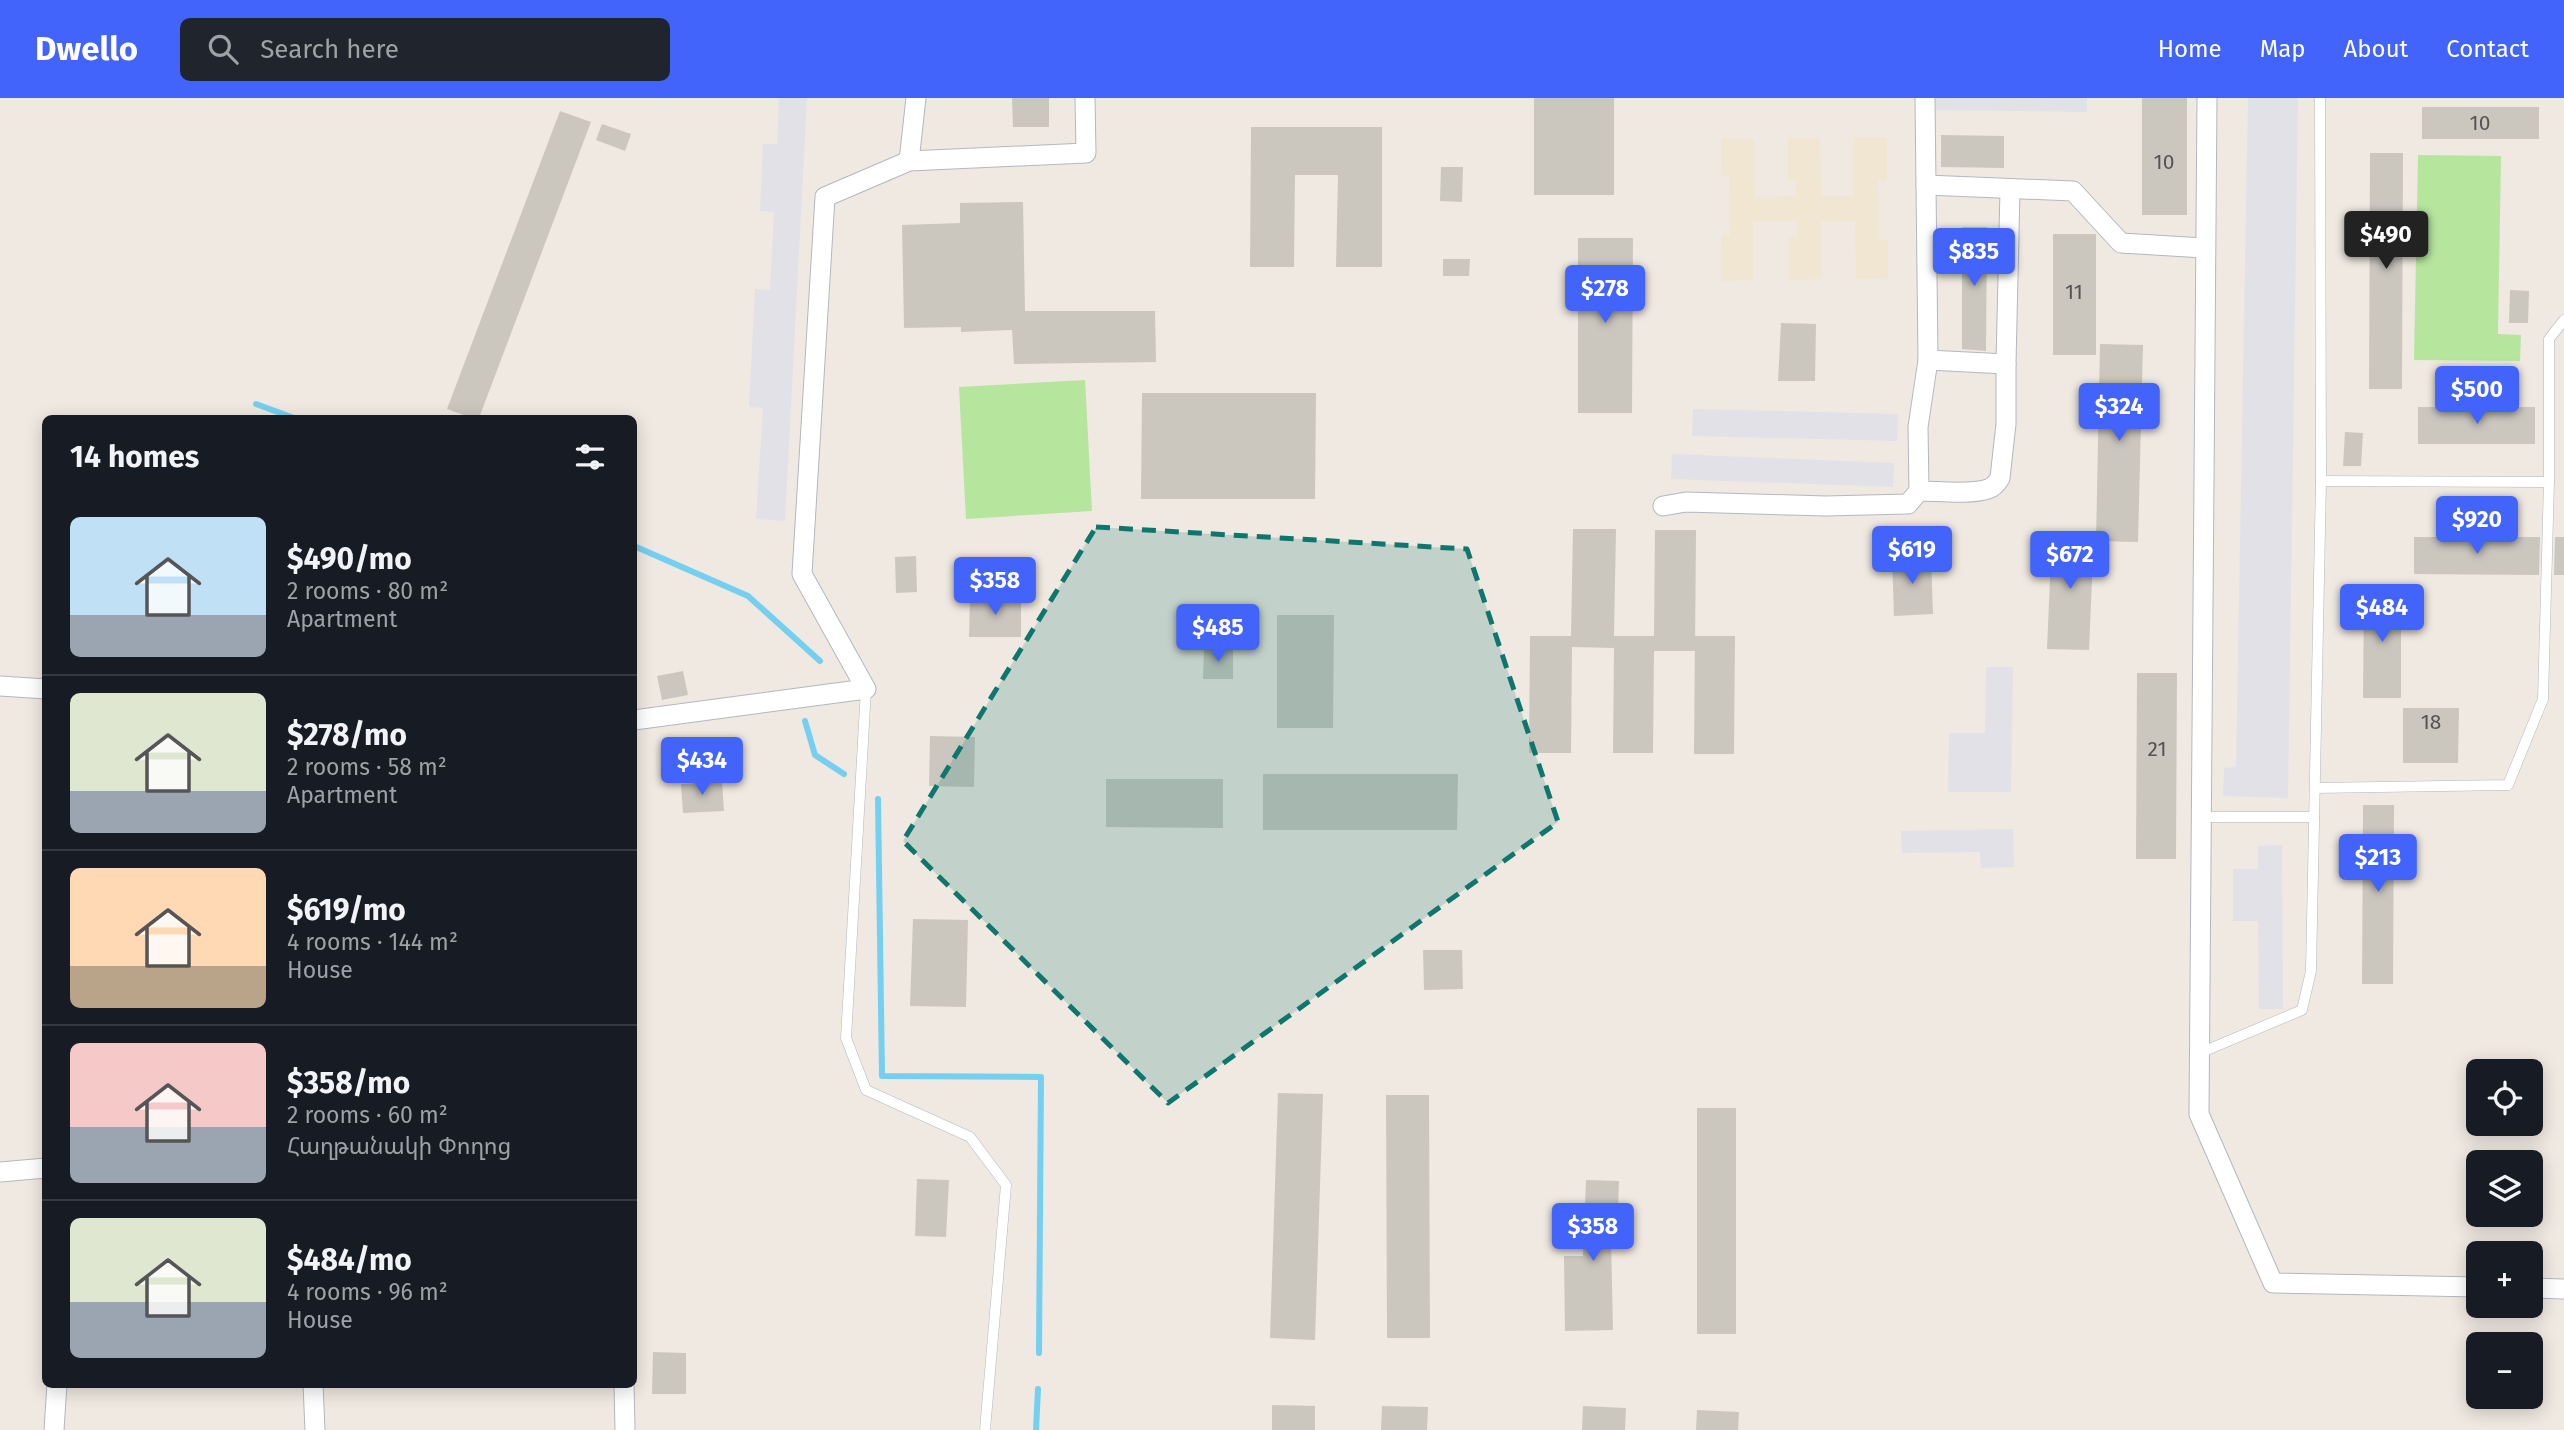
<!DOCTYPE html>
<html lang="en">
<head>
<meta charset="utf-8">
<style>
	body { margin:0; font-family:"Fira Sans","Noto Sans Armenian",sans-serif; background:#20242c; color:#f1f3f6; height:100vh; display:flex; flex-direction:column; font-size:26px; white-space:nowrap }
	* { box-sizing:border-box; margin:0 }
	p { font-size:23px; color:#9ea1a6 }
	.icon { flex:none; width:38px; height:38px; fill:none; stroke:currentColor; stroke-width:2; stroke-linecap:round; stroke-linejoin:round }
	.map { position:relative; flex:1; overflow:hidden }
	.details { position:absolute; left:42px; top:317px; width:595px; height:973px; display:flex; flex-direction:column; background:#171b24; border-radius:10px; box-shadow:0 4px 18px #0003 }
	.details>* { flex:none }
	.controls { position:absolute; left:2466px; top:961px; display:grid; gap:14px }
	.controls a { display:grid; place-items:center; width:77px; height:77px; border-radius:10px; background:#171b24; box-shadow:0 4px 18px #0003; font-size:35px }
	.price { position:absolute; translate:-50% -60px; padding:0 16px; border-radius:7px; background:#4264fb; color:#fff; font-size:23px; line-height:46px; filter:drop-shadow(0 2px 4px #0008) }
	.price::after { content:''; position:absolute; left:50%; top:42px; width:21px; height:16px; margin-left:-10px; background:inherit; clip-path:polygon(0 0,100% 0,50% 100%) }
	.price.current { background:#222; color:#fff }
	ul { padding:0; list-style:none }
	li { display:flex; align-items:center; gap:21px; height:175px; padding:0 28px }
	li+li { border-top:2px solid #363941 }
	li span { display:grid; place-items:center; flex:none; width:196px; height:140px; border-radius:10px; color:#555 }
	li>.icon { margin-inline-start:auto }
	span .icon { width:84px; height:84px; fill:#fffc; stroke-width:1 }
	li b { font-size:30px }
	h2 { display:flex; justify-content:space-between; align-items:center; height:84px; padding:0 28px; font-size:30px }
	header { display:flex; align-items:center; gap:42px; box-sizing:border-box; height:98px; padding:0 35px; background:#4264fb; color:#fff }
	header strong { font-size:33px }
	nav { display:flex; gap:38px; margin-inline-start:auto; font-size:24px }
	.search { width:490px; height:63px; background:#20242c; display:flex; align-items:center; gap:18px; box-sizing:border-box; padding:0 24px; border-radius:10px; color:#9ea1a6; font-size:26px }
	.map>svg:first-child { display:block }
</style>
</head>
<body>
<header>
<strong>Dwello</strong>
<div class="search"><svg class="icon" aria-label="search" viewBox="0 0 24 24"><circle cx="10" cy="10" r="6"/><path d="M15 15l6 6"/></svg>Search here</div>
<nav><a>Home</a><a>Map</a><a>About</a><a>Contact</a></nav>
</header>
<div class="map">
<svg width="2564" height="1332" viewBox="0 0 2564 1332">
	<rect width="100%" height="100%" fill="#efe9e1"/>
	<g fill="#e3e1e8">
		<polygon points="779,0 807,0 785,423 756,421 763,310 749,309 755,191 770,192 774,114 760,113 763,46 777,46"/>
		<polygon points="1931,0 2087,0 2087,14 1931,12"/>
		<polygon points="2248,0 2298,0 2288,700 2223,698 2224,670 2236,669"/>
		<polygon points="1693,311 1898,316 1897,343 1692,338"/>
		<polygon points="1672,356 1894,365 1893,389 1671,381"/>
		<polygon points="1986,569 2013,569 2011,694 1948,694 1949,635 1985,635"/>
		<polygon points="2013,731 2014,769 1981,770 1980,754 1902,755 1901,733"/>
		<polygon points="2282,747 2283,911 2259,911 2258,823 2233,823 2233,771 2258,771 2258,748"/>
	</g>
	<polygon fill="#f0e6d1" points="1854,39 1887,39 1887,82 1878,83 1879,141 1888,142 1888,180 1856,181 1855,123 1821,124 1822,181 1789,182 1789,139 1797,139 1797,123 1753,123 1753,182 1722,183 1721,138 1730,137 1729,78 1721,77 1721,41 1754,41 1755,99 1796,98 1796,82 1788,82 1788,40 1820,40 1821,98 1854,98"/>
	<g fill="#b6e59e">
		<polygon points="2418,57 2501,58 2498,236 2521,237 2520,263 2414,262"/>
		<polygon points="1085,282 1092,413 966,421 959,289"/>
	</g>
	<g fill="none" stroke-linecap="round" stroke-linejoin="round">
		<g stroke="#75cff0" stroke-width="6">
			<polyline points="256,306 294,320"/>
			<polyline points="634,448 748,498 820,563"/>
			<polyline points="805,623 815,657 844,676"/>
			<polyline points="878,701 882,978 1041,979 1039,1255"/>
			<polyline points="1036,1332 1038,1291"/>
		</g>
	</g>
	<g fill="#cbc7bf">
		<polygon points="1012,0 1049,0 1049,29 1013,29"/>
		<rect x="1534" y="0" width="80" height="97"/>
		<rect x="2142" y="0" width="45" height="117"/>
		<rect x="2422" y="9" width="117" height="32"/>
		<polygon points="560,13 591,24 479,320 472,320 447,311"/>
		<polygon points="602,26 631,36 625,53 596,42"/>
		<polygon points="1251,29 1382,29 1382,169 1336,169 1338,77 1295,77 1294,169 1250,169"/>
		<polygon points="1941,37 2004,38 2004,70 1941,69"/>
		<polygon points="2370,55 2403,55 2402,291 2369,291"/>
		<polygon points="1441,69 1463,69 1462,104 1440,103"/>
		<polygon points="1023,104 1025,213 1155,213 1156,264 1014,266 1012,232 961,234 961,229 904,230 902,127 960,125 960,105"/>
		<polygon points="1962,129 1987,129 1986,253 1962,251"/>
		<rect x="2053" y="136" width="43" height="121"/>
		<polygon points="1578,140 1633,140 1632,315 1578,315"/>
		<polygon points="1443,161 1470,161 1469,178 1443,178"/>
		<polygon points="2510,192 2529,193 2528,225 2509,225"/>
		<polygon points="1781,225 1816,226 1815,283 1778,283"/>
		<polygon points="2100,246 2143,247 2138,444 2096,443"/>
		<polygon points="1142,295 1316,295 1315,401 1141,401"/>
		<rect x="2418" y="309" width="117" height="37"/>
		<polygon points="2345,334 2363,335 2361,368 2343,368"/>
		<polygon points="1573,431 1616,431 1614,538 1654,538 1655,432 1696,432 1695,553 1654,553 1653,655 1613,655 1614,550 1572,549 1571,655 1529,655 1530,538 1571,538"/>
		<polygon points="2052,434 2094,435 2089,552 2047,551"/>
		<polygon points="2414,439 2540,439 2539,477 2414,476"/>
		<polygon points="2555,439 2564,439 2564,477 2554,477"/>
		<polygon points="1931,457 1933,516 1894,518 1892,459"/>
		<polygon points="916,458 917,494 896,495 895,459"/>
		<polygon points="2364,492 2401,492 2401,600 2363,600"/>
		<polygon points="970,499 1021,499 1021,539 969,539"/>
		<polygon points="1277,517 1334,517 1333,630 1277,630"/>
		<polygon points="1695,538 1735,538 1734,656 1694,656"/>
		<polygon points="1204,550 1233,550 1233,581 1203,581"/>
		<polygon points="683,573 688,597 662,602 657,578"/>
		<polygon points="2137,575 2177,575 2176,761 2136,761"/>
		<polygon points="2403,610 2459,610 2458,665 2403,665"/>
		<polygon points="930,638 975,639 974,689 929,688"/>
		<polygon points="1263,676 1458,676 1457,732 1263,732"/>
		<polygon points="1106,681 1223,681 1223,730 1106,729"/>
		<polygon points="722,684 724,713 683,715 681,686"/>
		<polygon points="2363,707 2394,707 2393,886 2362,886"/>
		<polygon points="913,821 968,822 966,909 910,908"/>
		<polygon points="1423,852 1462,852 1463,891 1424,892"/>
		<polygon points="1278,995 1323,996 1315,1242 1270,1240"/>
		<polygon points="1386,997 1429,997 1430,1240 1387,1240"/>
		<rect x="1697" y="1010" width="39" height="226"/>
		<polygon points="917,1081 949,1082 946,1139 915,1138"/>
		<polygon points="1586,1082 1619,1083 1617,1140 1611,1140 1613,1232 1565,1233 1564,1158 1583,1158"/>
		<polygon points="653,1254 686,1255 686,1296 652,1296"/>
		<polygon points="1272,1307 1315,1308 1315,1332 1272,1332"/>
		<polygon points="1382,1308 1428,1309 1427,1332 1381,1332"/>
		<polygon points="1583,1308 1626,1310 1625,1332 1582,1332"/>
		<polygon points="1697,1312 1739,1314 1738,1332 1696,1332"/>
	</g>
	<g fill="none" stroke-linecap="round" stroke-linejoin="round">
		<defs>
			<g id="service">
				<polyline points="2321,383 2549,384"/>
				<polyline points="866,591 846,940 866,992 970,1039 1006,1087 985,1332"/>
				<polyline points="2315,690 2508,687 2543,601 2549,384 2549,241 2564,222"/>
				<polyline points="2201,719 2314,719"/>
				<polyline points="2200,955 2302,912 2311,873 2321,383 2320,0"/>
			</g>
			<g id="minor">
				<polyline points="1925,0 1928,262 2006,266 2010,91"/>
				<polyline points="2207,0 2199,1016 2273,1185 2478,1189"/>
				<polyline points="909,63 916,0"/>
				<polyline points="1926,87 2073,93 2121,145 2204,150"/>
				<path d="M1919 393C1938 393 1970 397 1988 391 1994 389 1997 385 2000 380L2006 326V266"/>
				<polyline points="1663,408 1686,404 1826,408 1908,406 1919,393 1918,329 1928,262"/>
				<polyline points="0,588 46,591"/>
				<polyline points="634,622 866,591 802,476 825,99 909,63 1086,55 1085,0"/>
				<polyline points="0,1074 46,1070"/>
				<polyline points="2530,1190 2564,1191"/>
				<polyline points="313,1286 315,1332"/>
				<polyline points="624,1286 625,1332"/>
				<polyline points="54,1332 57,1286"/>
			</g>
		</defs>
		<use href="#service" stroke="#b4b7c1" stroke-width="11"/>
		<use href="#minor" stroke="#b4b7c1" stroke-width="21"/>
		<use href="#service" stroke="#fff" stroke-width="10"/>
		<use href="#minor" stroke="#fff" stroke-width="19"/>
	</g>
	<path fill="#0f766e" fill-opacity="0.2" stroke="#0f766e" stroke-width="5" stroke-dasharray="14 9" stroke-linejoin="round" d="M1096 429 1467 451 1558 724 1168 1005 903 743Z"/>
	<g text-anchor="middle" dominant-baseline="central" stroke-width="7" stroke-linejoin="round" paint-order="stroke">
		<g font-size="21" fill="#555452">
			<text x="2480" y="25">10</text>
			<text x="2164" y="64">10</text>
			<text x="2074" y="194">11</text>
			<text x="2431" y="624">18</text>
			<text x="2157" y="651">21</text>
		</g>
	</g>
</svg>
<div class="controls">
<a><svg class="icon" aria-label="locate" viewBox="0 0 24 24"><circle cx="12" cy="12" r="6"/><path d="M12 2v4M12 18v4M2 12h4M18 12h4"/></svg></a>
<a><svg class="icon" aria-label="layers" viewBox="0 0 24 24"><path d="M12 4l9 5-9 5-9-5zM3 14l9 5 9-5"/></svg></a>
<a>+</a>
<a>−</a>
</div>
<b class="price current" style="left:2386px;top:173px">$490</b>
<b class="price" style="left:1974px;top:190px">$835</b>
<b class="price" style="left:1605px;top:227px">$278</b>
<b class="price" style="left:2477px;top:328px">$500</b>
<b class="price" style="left:2119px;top:345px">$324</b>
<b class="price" style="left:2477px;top:458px">$920</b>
<b class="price" style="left:1912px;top:488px">$619</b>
<b class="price" style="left:2070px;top:493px">$672</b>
<b class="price" style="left:995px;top:519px">$358</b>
<b class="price" style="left:2382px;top:546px">$484</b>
<b class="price" style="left:1218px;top:566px">$485</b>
<b class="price" style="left:702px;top:699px">$434</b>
<b class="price" style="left:2378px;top:796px">$213</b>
<b class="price" style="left:1593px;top:1165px">$358</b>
<section class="details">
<h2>14 homes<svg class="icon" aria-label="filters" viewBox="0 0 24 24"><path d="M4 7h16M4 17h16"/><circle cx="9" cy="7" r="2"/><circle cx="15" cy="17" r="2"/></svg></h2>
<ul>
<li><span style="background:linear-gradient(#bfe0f5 70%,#9aa5b1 0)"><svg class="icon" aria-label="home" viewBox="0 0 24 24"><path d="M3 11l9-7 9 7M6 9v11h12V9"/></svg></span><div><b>$490/mo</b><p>2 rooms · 80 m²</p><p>Apartment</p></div></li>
<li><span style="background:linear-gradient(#dfe7d0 70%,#9aa5b1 0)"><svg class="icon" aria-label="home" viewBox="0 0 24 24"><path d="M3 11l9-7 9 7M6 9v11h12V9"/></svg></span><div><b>$278/mo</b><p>2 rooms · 58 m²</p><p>Apartment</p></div></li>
<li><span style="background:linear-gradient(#ffd9b3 70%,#b9a48a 0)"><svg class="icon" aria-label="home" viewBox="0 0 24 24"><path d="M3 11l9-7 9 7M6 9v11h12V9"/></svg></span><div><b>$619/mo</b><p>4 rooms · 144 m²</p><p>House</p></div></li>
<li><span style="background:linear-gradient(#f6c9c9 60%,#9aa5b1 0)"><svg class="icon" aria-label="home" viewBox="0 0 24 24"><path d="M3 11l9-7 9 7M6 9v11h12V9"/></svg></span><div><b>$358/mo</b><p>2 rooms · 60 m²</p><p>Հաղթանակի Փողոց</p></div></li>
<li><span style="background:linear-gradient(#dfe7d0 60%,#9aa5b1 0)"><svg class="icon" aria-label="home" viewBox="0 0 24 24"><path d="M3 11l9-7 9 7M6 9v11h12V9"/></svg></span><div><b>$484/mo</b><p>4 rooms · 96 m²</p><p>House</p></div></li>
</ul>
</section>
</div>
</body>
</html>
